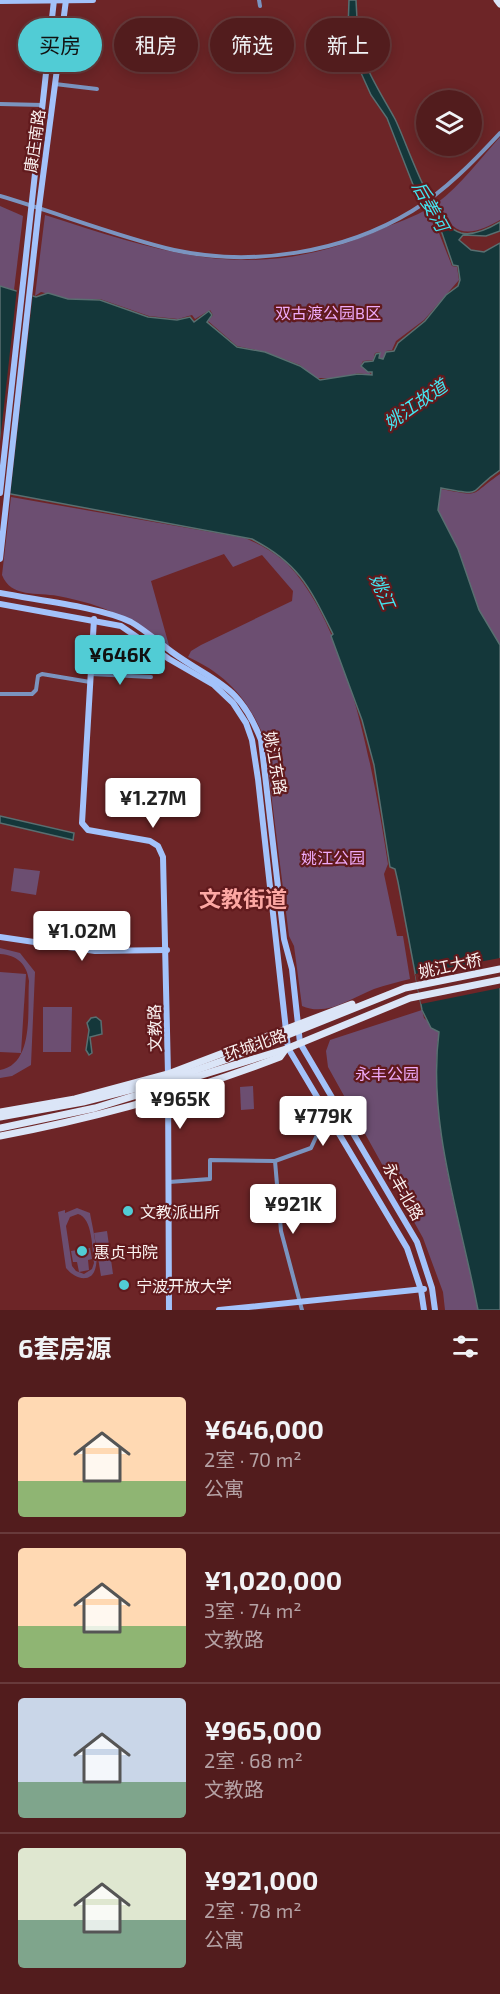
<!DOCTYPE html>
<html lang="zh">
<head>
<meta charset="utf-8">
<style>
	body { margin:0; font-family:"Exo 2","Noto Sans SC",sans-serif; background:#582526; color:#f1f3f6; height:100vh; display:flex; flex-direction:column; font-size:22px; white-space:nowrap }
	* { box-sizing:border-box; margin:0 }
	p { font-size:20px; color:#b5a1a4 }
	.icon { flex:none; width:33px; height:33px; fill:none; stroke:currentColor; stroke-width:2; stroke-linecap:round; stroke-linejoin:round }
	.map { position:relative; height:1310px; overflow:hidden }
	.drawer { display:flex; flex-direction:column; background:#521c1d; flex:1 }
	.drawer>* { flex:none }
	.guide { position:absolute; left:18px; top:18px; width:465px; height:54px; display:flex; gap:12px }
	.controls { position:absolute; left:416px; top:90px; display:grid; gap:12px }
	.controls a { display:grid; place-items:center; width:66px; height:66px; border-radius:50%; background:#521c1d; box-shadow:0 3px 15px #0003,0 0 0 2px #683a3b; font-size:30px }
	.price { position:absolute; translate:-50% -51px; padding:0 14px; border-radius:6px; background:#fff; color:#222; font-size:20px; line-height:39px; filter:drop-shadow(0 2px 3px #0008) }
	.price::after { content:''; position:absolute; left:50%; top:36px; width:18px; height:14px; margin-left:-9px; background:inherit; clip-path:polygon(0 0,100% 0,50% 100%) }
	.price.on { background:#51ccd5; color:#111 }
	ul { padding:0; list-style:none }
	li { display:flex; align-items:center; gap:18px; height:150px; padding:0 18px }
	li+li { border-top:2px solid #683a3b }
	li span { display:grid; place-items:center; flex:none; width:168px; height:120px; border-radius:6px; color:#555 }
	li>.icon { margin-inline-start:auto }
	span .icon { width:72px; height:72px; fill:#fffc; stroke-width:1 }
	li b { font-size:26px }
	h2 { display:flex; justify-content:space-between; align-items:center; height:72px; padding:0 18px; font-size:26px }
	.pill { padding:0 21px; border-radius:27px; background:#521c1d; box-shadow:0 3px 15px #0003,0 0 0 2px #683a3b; font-size:21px; line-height:54px }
	.pill.on { background:#51ccd5; color:#111 }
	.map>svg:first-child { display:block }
</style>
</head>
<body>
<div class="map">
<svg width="500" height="1310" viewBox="0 0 500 1310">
	<rect width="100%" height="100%" fill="#6d2527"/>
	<g fill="#6c4e71" fill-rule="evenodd">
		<path d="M500 137V220C486 228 466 238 453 226L439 233 452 266 457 267 459 280 424 320 396 341 392 350 386 351 383 359 380 358V352L375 353 373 360 363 361 361 365 372 375 358 373 344 378H315L300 365 265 352 237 346 208 321 213 315 210 310 195 319 192 315 178 319 149 316 100 299H68L41 292 35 296 45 215C170 255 256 286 384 228 401 221 422 214 437 203 461 185 480 159 500 137Z"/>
		<polygon points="0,206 23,216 14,290 0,286"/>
		<path d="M500 474V645L479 610 458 549 438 510 441 489C483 497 468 496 500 474Z"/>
		<path d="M11 497 245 538C259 544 272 551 284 561 348 620 375 780 388 864L384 874 397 936H403L410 979C398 982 385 985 374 989 351 998 327 1017 302 1006L294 946 289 936 264 737C248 699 226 674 188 657L191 651 201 645 292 601 293 591 262 555 233 567 224 554 151 581 170 649C132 619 106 605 58 596 37 592 11 598 2 575Z"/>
		<polygon points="14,868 40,871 36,895 11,891"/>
		<path d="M0 948 20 953 35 972 31 1065 12 1076 0 1078V1070C35 1064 27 1008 29 981 27 964 17 955 0 954Z"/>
		<polygon points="0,972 26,974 21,1053 0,1052"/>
		<polygon points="43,1007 72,1007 71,1052 43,1052"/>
		<path d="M422 1010 424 1018 439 1032C427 1124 461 1220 478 1310H445L443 1292 423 1238 328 1067 326 1051 330 1040Z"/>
		<polygon points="253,1086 254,1109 241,1110 240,1087"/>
		<path d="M77 1208 90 1213C92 1227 106 1275 86 1278 78 1279 71 1274 66 1268L58 1212 65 1210V1213ZM78 1214C93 1218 92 1250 94 1263L92 1269 84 1274 76 1271 72 1266 66 1226 70 1217Z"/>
		<polygon points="107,1231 113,1274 101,1276 94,1233"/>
		<polygon points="90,1248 92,1259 88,1260 89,1270 79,1272 77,1262 73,1262 71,1251"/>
	</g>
	<g fill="#14373a" stroke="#596f71" stroke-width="1.5">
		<path d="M349 0H356L359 57 363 58C371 79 384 99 395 119 408 145 432 225 461 233 473 236 490 228 500 222V231L486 236 463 235 459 240 471 250 484 252 500 243V470C467 492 486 497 441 488L438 510 458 549 479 610 500 645V1310H478C461 1220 427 1124 439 1032L431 1028 422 1010 398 882 395 869 390 867 374 765 362 720 331 636 333 634C310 588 299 563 252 539L0 492V286L36 297 48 293 68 299 100 300 148 317 177 320 190 317 194 322 209 311 212 315 207 322 237 347 265 352 300 366 320 380 358 374 372 375V372H368L361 366 364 362 373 361 376 354 380 353 379 358 383 359 386 352 394 351 398 343 425 321 446 295 458 286 460 280 458 266 453 265 442 233 419 200 387 118 371 95 352 53 348 29Z"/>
		<polygon points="0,816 74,833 73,840 0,823"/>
		<polygon points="96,1017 101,1021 102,1034 90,1037 92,1053 89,1055 86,1050 89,1030 87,1023 91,1018"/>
	</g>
	<g fill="#6d2527">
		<polygon points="17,288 33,293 10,497 0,496 0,442"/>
		<polygon points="500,958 500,988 421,1004 415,974"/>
	</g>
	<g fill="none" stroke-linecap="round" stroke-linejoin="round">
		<g stroke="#7b94c0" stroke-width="4">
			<polyline points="259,0 260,6"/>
			<polyline points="55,84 97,89"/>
			<polyline points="0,104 43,105"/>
			<path d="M0 196C58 213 115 236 174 250 252 267 343 253 412 211 445 191 474 161 500 133"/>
			<polyline points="91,674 151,677"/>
			<polyline points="0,694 32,694 36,690 38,676 42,674 90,682"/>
			<polyline points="275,1161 281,1231 302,1310"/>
			<polyline points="169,1182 210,1179 210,1160 275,1161 311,1148 317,1135 318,1100"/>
		</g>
		<g stroke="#a3c2fa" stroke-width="6">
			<polyline points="0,1 93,0"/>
			<polyline points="0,493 54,0"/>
			<polyline points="0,559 39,207 66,0"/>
			<path d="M0 593C35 600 101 607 131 622 145 630 158 642 172 652 216 684 239 683 261 740L284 939 292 969 300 1043 417 1242 432 1288 435 1310"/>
			<polyline points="0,604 121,626 169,659 214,685 233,703 246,723 252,740 258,779 288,1048 407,1248 421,1290 424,1310"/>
			<polyline points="94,619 82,823 88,830 150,841 158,846 163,857 168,1074 169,1310"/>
			<polyline points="0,937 95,951 167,950"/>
			<polyline points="219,1310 424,1289"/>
		</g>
		<g stroke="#dbe5f7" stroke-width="7">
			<polyline points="497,0 500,4"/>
			<polyline points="0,1112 75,1099 168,1074 352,1004"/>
			<polyline points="0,1117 83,1102 168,1080 225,1060 405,988 500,969"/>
			<polyline points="0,1128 95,1108 286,1049 410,998 500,980"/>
			<path d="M0 1136C96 1118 189 1092 280 1057L285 1050"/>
		</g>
	</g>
	<g fill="#51ccd5" stroke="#611a1d" stroke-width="2">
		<circle cx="128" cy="1211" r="6"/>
		<circle cx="82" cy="1251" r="6"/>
		<circle cx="124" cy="1285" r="6"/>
	</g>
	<g text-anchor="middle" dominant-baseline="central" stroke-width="4.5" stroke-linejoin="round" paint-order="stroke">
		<g font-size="16" fill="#faf1f0" stroke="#611a1d">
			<text transform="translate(34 141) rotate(-82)">康庄南路</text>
			<text transform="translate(276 763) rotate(80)">姚江东路</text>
			<text transform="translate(450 965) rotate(-12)">姚江大桥</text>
			<text transform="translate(154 1028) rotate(-91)">文教路</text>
			<text transform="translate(255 1044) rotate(-19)">环城北路</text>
			<text transform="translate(404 1191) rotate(60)">永丰北路</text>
		</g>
		<g font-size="16" fill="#efaaf9" stroke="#611a1d">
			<text x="328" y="312">双古渡公园B区</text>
			<text x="333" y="857">姚江公园</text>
			<text x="387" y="1073">永丰公园</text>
		</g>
		<g font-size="16" fill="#faf1f0" stroke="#611a1d" text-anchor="start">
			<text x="140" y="1211">文教派出所</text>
			<text x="94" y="1251">惠贞书院</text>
			<text x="136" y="1285">宁波开放大学</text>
		</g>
		<g font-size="18" font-style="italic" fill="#43e6f1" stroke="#611a1d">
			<text transform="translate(431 206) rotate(61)">后姜河</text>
			<text transform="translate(415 404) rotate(-35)">姚江故道</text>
			<text transform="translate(383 591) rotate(67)">姚江</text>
		</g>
		<g font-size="22" font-weight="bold" fill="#fca7a3" stroke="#611a1d">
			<text x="243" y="898">文教街道</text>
		</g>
	</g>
</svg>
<div class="controls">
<a><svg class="icon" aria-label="layers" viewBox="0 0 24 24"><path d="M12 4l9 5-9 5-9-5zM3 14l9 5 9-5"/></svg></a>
</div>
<b class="price on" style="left:120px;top:686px">¥646K</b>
<b class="price" style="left:153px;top:829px">¥1.27M</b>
<b class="price" style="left:82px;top:962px">¥1.02M</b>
<b class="price" style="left:180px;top:1130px">¥965K</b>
<b class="price" style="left:323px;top:1147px">¥779K</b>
<b class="price" style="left:293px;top:1235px">¥921K</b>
<div class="guide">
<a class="pill on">买房</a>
<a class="pill">租房</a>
<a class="pill">筛选</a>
<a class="pill">新上</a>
</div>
</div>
<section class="drawer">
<h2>6套房源<svg class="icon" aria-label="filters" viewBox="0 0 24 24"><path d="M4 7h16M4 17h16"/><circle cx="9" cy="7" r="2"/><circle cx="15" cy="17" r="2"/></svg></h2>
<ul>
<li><span style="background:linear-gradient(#ffd9b3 70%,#8fb573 0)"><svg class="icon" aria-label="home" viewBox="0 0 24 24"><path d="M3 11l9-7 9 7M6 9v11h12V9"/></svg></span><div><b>¥646,000</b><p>2室 · 70 m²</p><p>公寓</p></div></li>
<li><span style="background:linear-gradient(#ffd9b3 65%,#8fb573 0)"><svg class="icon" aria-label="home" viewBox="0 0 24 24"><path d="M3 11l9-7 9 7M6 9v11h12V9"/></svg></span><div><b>¥1,020,000</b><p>3室 · 74 m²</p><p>文教路</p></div></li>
<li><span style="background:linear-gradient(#c9d6e8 70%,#7fa58c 0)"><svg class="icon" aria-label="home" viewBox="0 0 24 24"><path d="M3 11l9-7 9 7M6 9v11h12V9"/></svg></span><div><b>¥965,000</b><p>2室 · 68 m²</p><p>文教路</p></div></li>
<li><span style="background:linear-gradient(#dfe7d0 60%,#7fa58c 0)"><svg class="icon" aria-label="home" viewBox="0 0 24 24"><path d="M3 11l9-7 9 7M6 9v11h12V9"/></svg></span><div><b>¥921,000</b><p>2室 · 78 m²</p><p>公寓</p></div></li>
</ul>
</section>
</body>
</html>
